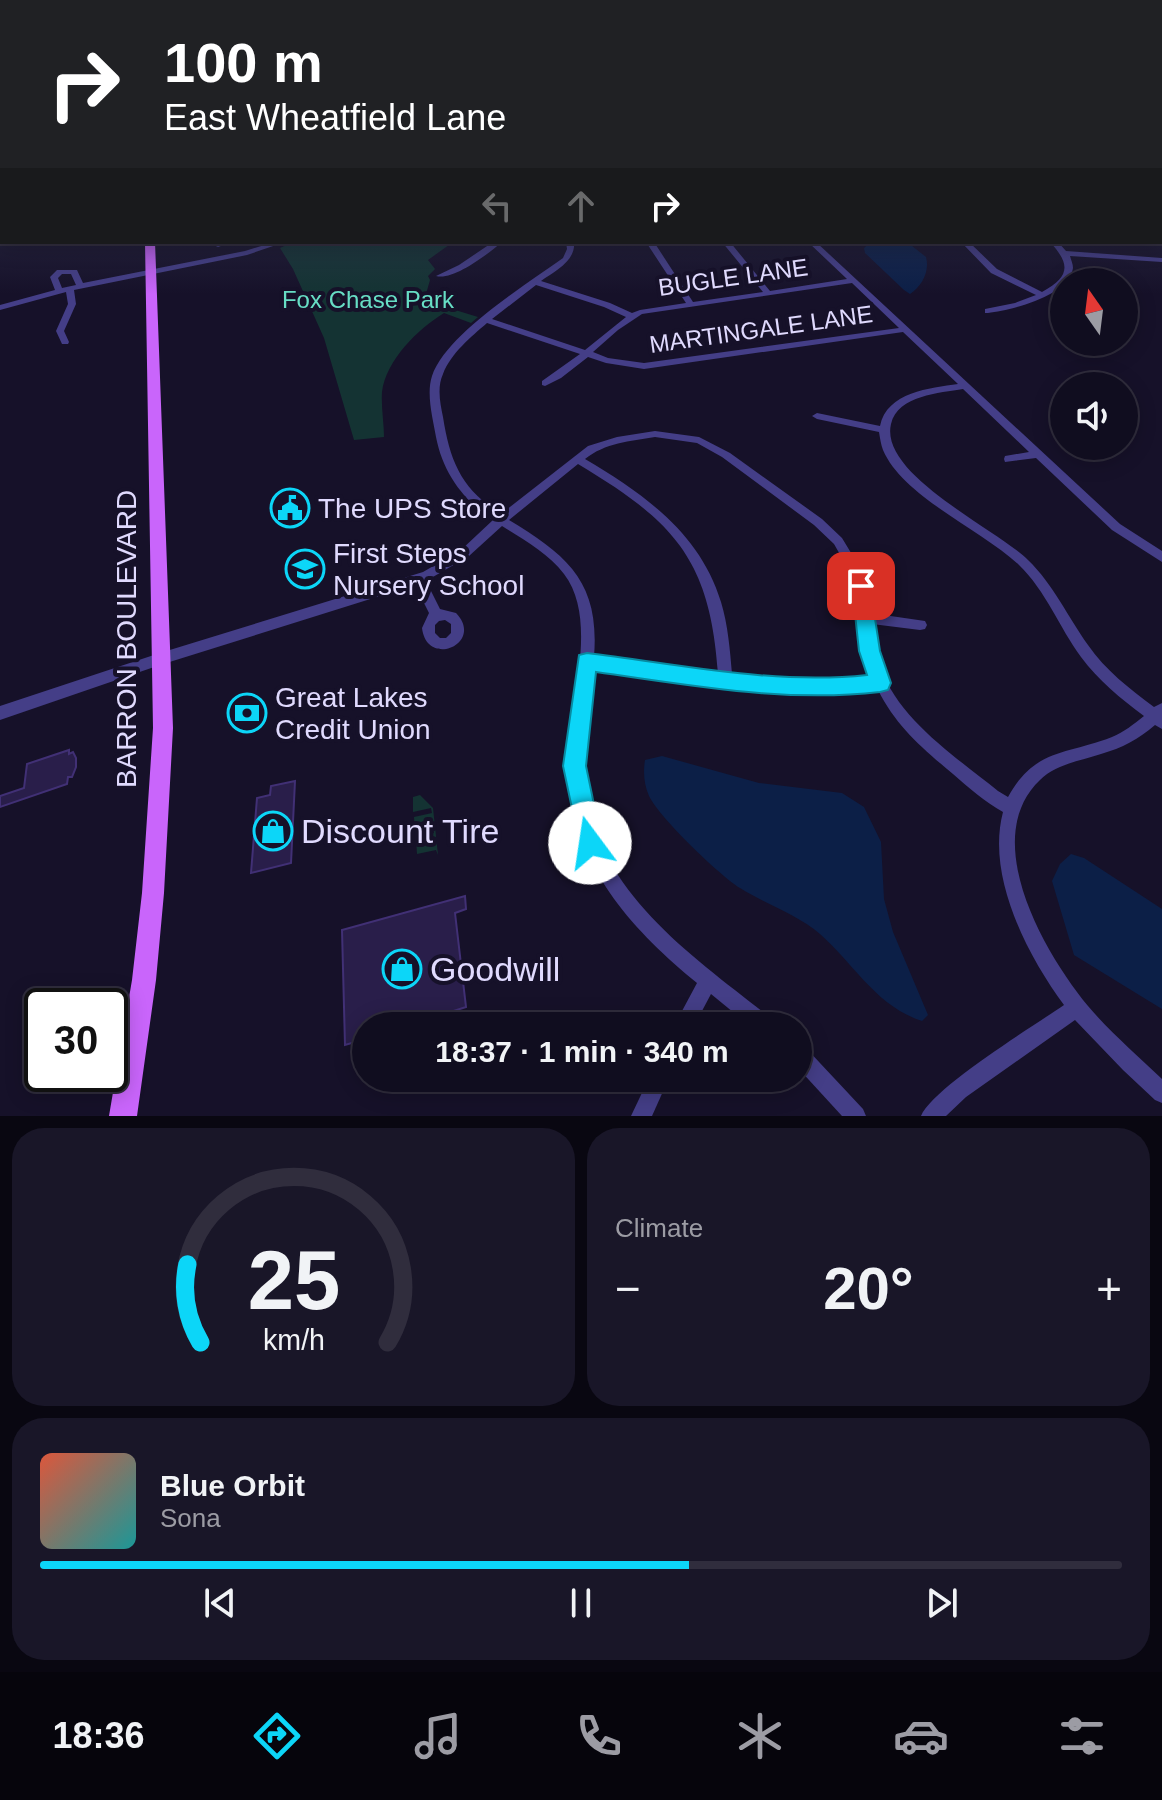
<!DOCTYPE html>
<meta charset="utf-8">
<style>
:root{--surface:#100d1f;--page:#191628;--text:#f1f3f6;--muted:#9c9ca4;--line:#302d3d;--accent:#0cd6f8}
body{margin:0;font-family:Arial,sans-serif;background:var(--page);color:var(--text);height:100vh;display:flex;flex-direction:column;font-size:30px;white-space:nowrap}
*{box-sizing:border-box;margin:0}
p{font-size:26px;color:var(--muted)}
.icon{flex:none;width:44px;height:44px;fill:none;stroke:currentColor;stroke-width:2;stroke-linecap:round;stroke-linejoin:round}
.map{position:relative;height:1116px;overflow:hidden}
.panel{display:flex;flex-direction:column;gap:12px;padding:12px;background:#090711;flex:1}
.panel>*{flex:none}
.banner{position:absolute;left:0px;top:0px;width:1162px;height:244px;box-shadow:0 4px 20px #0003,0 0 0 2px var(--line);background:#202124;color:#fff;overflow:hidden}
.needle{width:52px;rotate:346deg}
.tools{position:absolute;left:1050px;top:268px;display:grid;gap:16px}
.tools a{display:grid;place-items:center;width:88px;height:88px;border-radius:50%;background:var(--surface);box-shadow:0 4px 20px #0003,0 0 0 2px var(--line);font-size:40px}
.speed{position:absolute;left:24px;top:988px;display:flex;gap:16px;font-size:40px;font-weight:700;text-align:center}
.speed>*{display:grid;place-content:center;width:104px;height:104px;border-radius:50%;background:var(--surface);box-shadow:0 4px 20px #0003,0 0 0 2px var(--line);line-height:1}
.speed .limit{border:4px solid #111;border-radius:12px;background:#fff;color:#111}
.pin{position:absolute;display:grid;place-items:center;width:68px;height:68px;color:#fff;margin:-34px;border-radius:16px;box-shadow:0 4px 12px #0006}
.me{position:absolute;width:88px;margin:-44px;rotate:346deg;stroke-linejoin:round;filter:drop-shadow(0 0 6px #0008)}
.turn{display:flex;align-items:center;gap:28px;height:168px;padding:0 32px;font-size:36px}
.turn .icon{width:104px;height:104px;stroke-width:2.5}
.turn b{display:block;font-size:56px;line-height:68px}
.lanes{display:flex;align-items:center;height:76px;padding:0 32px;background:#0003;justify-content:center;gap:40px;direction:ltr}
.lanes .off{opacity:.35}
.big{font-size:60px;font-weight:700;line-height:1.1}
.panel .widget{flex:1;display:flex;flex-direction:column;justify-content:center;gap:12px;min-width:0;padding:0 28px;border-radius:32px;background:var(--page)}
.panel .dial{align-items:center;gap:0}
.dial svg{height:208px;overflow:visible;fill:none;stroke:var(--line);stroke-width:7;stroke-linecap:round;text-anchor:middle}
.dial text{fill:var(--text);stroke:none}
.song{display:flex;align-items:center;gap:24px}
.cover{width:96px;height:96px;border-radius:12px;background:linear-gradient(135deg,hsl(10 70% 55%),hsl(180 70% 35%))}
.played{height:8px;border-radius:4px;background:linear-gradient(90deg,var(--accent) 60%,var(--line) 60%)}
.keys{display:flex;justify-content:space-around;direction:ltr}
.heat{display:flex;justify-content:space-between;align-items:center;font-size:44px;direction:ltr}
.panel .tiles{flex:1;display:grid;gap:12px;grid-template-columns:1fr 1fr}
.widget:last-child{grid-column:span 2}
.trip{position:absolute;left:352px;top:1012px;width:460px;height:80px;border-radius:40px;background:var(--surface);box-shadow:0 4px 20px #0003,0 0 0 2px var(--line);font-weight:700;line-height:80px;text-align:center}
.menu{display:flex;height:128px;justify-content:space-around;align-items:center;background:#06050c;color:var(--muted)}
.menu .icon{width:56px;height:56px}
.menu .current{color:var(--accent)}
.menu b{font-size:36px;color:var(--text)}
.map>svg:first-child{display:block}
</style>
<div class="map">
<svg width="1162" height="1116" viewBox="0 0 1162 1116">
<rect width="100%" height="100%" fill="#161129"/>
<g fill="#143333">
<path d="M293,242H453L428,260L435,269L428,276L430,280L426,294L456,305L452,309L478,317L471,323L444,313C418,329 386,360 382,392C381,407 384,423 384,437L354,440L324,338L293,269L280,248Z"/>
<polygon points="420,795 433,808 438,855 436,850 417,854 416,838 434,833 433,828 415,832 414,817 432,813 431,808 413,812 413,797"/>
</g>
<g fill="#0c1f47">
<path d="M871,242H907L926,257C930,271 922,286 910,294L904,290L865,253L864,248Z"/>
<path d="M662,756L759,783L842,793L864,807L881,842L884,899L893,932L928,1015L922,1021C876,1006 854,964 820,934C797,914 765,904 740,888C719,875 659,817 649,796C644,785 643,772 645,760Z"/>
<polygon points="1071,854 1084,858 1162,909 1162,1009 1074,955 1052,881 1060,864"/>
</g>
<g fill="#291e4a" stroke="#413075" stroke-width="2">
<polygon points="69,750 69,754 73,752 76,758 76,767 72,777 68,777 67,784 0,807 0,796 24,788 27,764"/>
<polygon points="295,781 291,863 251,873 257,798 270,795 271,786"/>
<polygon points="465,896 466,909 455,913 466,1007 407,1026 366,1026 366,1039 345,1045 342,930"/>
</g>
<g fill="none" stroke-linecap="round" stroke-linejoin="round">
<g fill="#443e87" fill-rule="evenodd">
<rect x="0" y="139" width="2" height="4"/>
<polygon points="2,151 2,155 0,156 0,152"/>
<polygon points="1160,184 1162,185 1162,189 1160,188"/>
<polygon points="2,185 2,189 0,190 0,186"/>
<polygon points="2,195 2,199 0,200 0,196"/>
<polygon points="1160,199 1162,200 1162,204 1160,203"/>
<rect x="0" y="210" width="2" height="4"/>
<polygon points="207,242 232,242 218,247"/>
<path d="M274,242H285L247,255L74,290L76,304L64,331L69,342L68,344H62L56,331L68,304L66,292L0,310V305L55,290L50,277L57,270H77L83,283L245,251ZM62,274H71L76,285L62,288L58,278Z"/>
<path d="M493,242H502C488,254 453,281 436,276L459,265Z"/>
<path d="M566,242H574C576,261 555,271 541,281L610,303L632,313L640,310L686,303L646,242H654L693,302L763,292L722,242H730L770,291L847,279L808,242H816L1120,524L1162,551V562L1112,530L1036,458L1005,462L1004,459L1005,456L1029,452L963,389C940,393 898,395 891,424C879,475 997,529 1028,560C1053,584 1068,617 1088,645C1105,670 1130,689 1154,707L1162,703V729L1155,725C1139,739 1122,748 1101,754C1080,761 1056,764 1040,780C978,839 1045,954 1088,1006C1110,1032 1137,1055 1162,1079V1103L1155,1100L1123,1070L1075,1020L966,1097L946,1116H921C932,1088 1035,1025 1064,1005C1027,955 986,876 1003,812C985,802 969,788 953,774C922,748 896,726 878,690L830,694L781,693L593,669C587,708 578,750 585,790C601,896 694,957 772,1019L775,1026H750L711,994L694,1026H674L697,983C634,931 581,874 569,790C560,726 604,626 564,574C548,553 524,540 502,526L469,556L426,581L440,609L456,613C485,643 427,669 422,628L429,613L415,585L160,665L0,720V706L160,653L423,572L461,550L493,520C463,500 443,473 436,437C433,419 426,394 432,376C447,333 526,285 563,258L567,249ZM852,283L899,328L644,363L608,358L593,352L618,330L642,314ZM536,285L604,307L626,317L585,350L492,319ZM487,323L580,354L542,381V385L545,386L561,378L588,357L606,363L644,369L903,332L958,384C930,388 887,392 880,426L817,413L812,416L817,419L879,432C880,438 881,445 883,450C903,497 982,530 1019,565C1046,591 1059,627 1081,657C1098,680 1121,699 1144,716C1134,724 1124,732 1112,737C1066,755 1035,748 1008,797L998,791C955,756 900,721 880,667C875,654 874,638 872,624L920,630L925,629L927,625L925,621L870,613L862,571L842,538L822,519L730,453L699,437L655,431L617,437L588,446L501,514C461,489 450,461 443,417C440,403 437,387 443,374C451,353 471,337 487,323ZM655,437L697,443L722,457L814,525L834,544L850,572L866,667L871,678C823,682 780,681 732,674C730,650 728,625 721,602C700,533 644,494 585,459C605,443 630,441 655,437ZM578,464C673,521 710,558 718,673L594,657C600,582 568,556 509,520ZM445,620L451,624V633L446,638H440L435,633V625L439,621Z"/>
<path d="M961,242H969L997,269L1042,292C1071,276 1070,264 1050,242H1058L1066,251L1162,258V262L1070,256C1071,260 1073,264 1073,268C1069,296 1012,310 988,313H985V309L1015,303L1036,295L991,273Z"/>
<polygon points="798,1044 805,1047 863,1109 866,1116 842,1116 798,1068"/>
<polygon points="649,1078 669,1078 652,1116 631,1116"/>
</g>
<polygon fill="#c965fb" fill-rule="evenodd" points="145,242 155,242 173,728 164,893 156,980 137,1116 109,1116 132,980 142,893 153,728"/>
</g>
<linearGradient id="sky" x2="0" y2="1"><stop stop-color="#0c0917"/><stop offset="0.47" stop-color="#363854"/><stop offset="1" stop-color="#363854" stop-opacity="0"/></linearGradient>
<rect width="1162" height="294" fill="url(#sky)"/>
<path fill="#0cd6f8" stroke="#088ba1" stroke-width="2" d="M861,578L868,581L870,586L880,651L891,683L888,690L880,692C784,703 691,685 596,672L586,766L602,843L599,851L590,855L581,851L563,766L579,655L587,653C679,664 774,685 867,675L859,651L852,586L854,581Z"/>
<defs>
<symbol id="civic-ring" viewBox="-11 -11 22 22"><circle r="9.5" fill="#161129" stroke="#0cd6f8" stroke-width="1.5"/><path d="M-.6-6.5H3V-4.5H.6V-3L4-1V1h2V6H-6V1h2V-1L-.6-3ZM-1.2 2.5V6h2.4V2.5Z" fill="#0cd6f8"/></symbol>
<symbol id="school-ring" viewBox="-11 -11 22 22"><circle r="9.5" fill="#161129" stroke="#0cd6f8" stroke-width="1.5"/><path d="M0-5L7-2L0 1L-7-2ZM-4 1L0 2.5L4 1V4Q0 6-4 4Z" fill="#0cd6f8"/></symbol>
<symbol id="bank-ring" viewBox="-11 -11 22 22"><circle r="9.5" fill="#161129" stroke="#0cd6f8" stroke-width="1.5"/><path d="M-6-4H6V4H-6ZM0-2.3a2.3 2.3 0 1 0 0 4.6a2.3 2.3 0 1 0 0-4.6Z" fill="#0cd6f8"/></symbol>
<symbol id="shop-ring" viewBox="-11 -11 22 22"><circle r="9.5" fill="#161129" stroke="#0cd6f8" stroke-width="1.5"/><path d="M-5-2.5h2.3a2.7 3.5 0 0 1 5.4 0H5L5.5 6h-11ZM-1.5-2.5h3a1.5 2.3 0 0 0-3 0Z" fill="#0cd6f8"/></symbol>
</defs>
<g fill-rule="evenodd">
<use href="#civic-ring" x="268" y="486" width="44" height="44"/>
<use href="#school-ring" x="283" y="547" width="44" height="44"/>
<use href="#bank-ring" x="225" y="691" width="44" height="44"/>
<use href="#shop-ring" x="251" y="809" width="44" height="44"/>
<use href="#shop-ring" x="380" y="947" width="44" height="44"/>
</g>
<g text-anchor="middle" dominant-baseline="central" stroke-width="8" stroke-linejoin="round" paint-order="stroke">
<g font-size="24" fill="#e0dafe" stroke="#161129">
<text transform="translate(733 277) rotate(-8)">BUGLE LANE</text>
<text transform="translate(761 329) rotate(-8)">MARTINGALE LANE</text>
</g>
<g font-size="24" fill="#67dec5" stroke="#161129">
<text x="368" y="299">Fox Chase Park</text>
</g>
<g font-size="28" fill="#e0dafe" stroke="#161129" text-anchor="start">
<text x="318" y="508">The UPS Store</text>
<text x="333" y="553">First Steps<tspan x="333" dy="32">Nursery School</tspan></text>
<text x="275" y="697">Great Lakes<tspan x="275" dy="32">Credit Union</tspan></text>
</g>
<g font-size="28" fill="#e0dafe" stroke="#161129">
<text transform="translate(126 639) rotate(-90)">BARRON BOULEVARD</text>
</g>
<g font-size="34" fill="#e0dafe" stroke="#161129" text-anchor="start">
<text x="301" y="831">Discount Tire</text>
<text x="430" y="969">Goodwill</text>
</g>
</g>
</svg>
<div class="tools">
<a><svg class="needle" viewBox="-14 -14 28 28"><path d="M0-13l5 13h-10z" fill="#e53935"/><path d="M0 13l5-13h-10z" fill="#9c9ca4"/></svg></a>
<a><svg class="icon" aria-label="sound" viewBox="0 0 24 24"><path d="M4 9h4l5-4v14l-5-4H4zM17 9q2 3 0 6"/></svg></a>
</div>
<div class="speed"><div class="limit">30</div></div>
<div class="pin" style="left:861px;top:586px;background:#d93025"><svg class="icon" aria-label="arrive" viewBox="0 0 24 24"><path d="M6 21V4h12l-3 4 3 4H6"/></svg></div>
<svg class="me" style="left:590px;top:843px" viewBox="-20 -20 40 40"><circle r="19" fill="#fff"/><path d="M0-13L10 11 0 6-10 11z" fill="#0cd6f8"/></svg>
<div class="trip">18:37 · 1 min · 340 m</div>
<div class="banner">
<div class="turn"><svg class="icon" aria-label="right" viewBox="0 0 24 24"><path d="M7 20v-9h11M14 6l5 5-5 5"/></svg><div><b>100 m</b>East Wheatfield Lane</div></div>
<div class="lanes"><svg class="icon off" aria-label="left" viewBox="0 0 24 24"><path d="M17 20v-9H6M10 6l-5 5 5 5"/></svg><svg class="icon off" aria-label="ahead" viewBox="0 0 24 24"><path d="M12 20V5M6 11l6-6 6 6"/></svg><svg class="icon" aria-label="right" viewBox="0 0 24 24"><path d="M7 20v-9h11M14 6l5 5-5 5"/></svg></div>
</div>
</div>
<section class="panel">
<div class="tiles">
<div class="widget dial"><svg viewBox="0 0 100 80">
<path d="M14 69A42 42 0 1 1 86 69"/>
<path d="M14 69A42 42 0 0 1 9 39" stroke="#0cd6f8"/>
<text x="50" y="56" font-size="32" font-weight="700">25</text>
<text x="50" y="72" font-size="11">km/h</text>
</svg></div>
<div class="widget"><p>Climate</p>
<div class="heat"><a>−</a><b class="big">20°</b><a>+</a></div>
</div>
<div class="widget">
<div class="song"><i class="cover"></i><div><b>Blue Orbit</b><p>Sona</p></div></div>
<div class="played"></div>
<div class="keys"><svg class="icon" aria-label="previous" viewBox="0 0 24 24"><path d="M18 5L8 12l10 7zM5 5v14"/></svg><svg class="icon" aria-label="pause" viewBox="0 0 24 24"><path d="M8 5v14M16 5v14"/></svg><svg class="icon" aria-label="next" viewBox="0 0 24 24"><path d="M6 5l10 7-10 7zM19 5v14"/></svg></div>
</div>
</div>
</section>
<nav class="menu">
<b>18:36</b>
<svg class="icon current" aria-label="directions" viewBox="0 0 24 24"><path d="M12 3l9 9-9 9-9-9zM9 14v-3h6M13 9l2 2-2 2"/></svg>
<svg class="icon" aria-label="music" viewBox="0 0 24 24"><path d="M9 18V5l10-2v13"/><circle cx="6" cy="18" r="3"/><circle cx="16" cy="16" r="3"/></svg>
<svg class="icon" aria-label="phone" viewBox="0 0 24 24"><path d="M5 4h4l2 5-3 2q2 4 5 5l2-3 5 2v4C11 20 4 13 5 4z"/></svg>
<svg class="icon" aria-label="climate" viewBox="0 0 24 24"><path d="M12 3v18M4 7l16 10M4 17L20 7"/></svg>
<svg class="icon" aria-label="car" viewBox="0 0 24 24"><path d="M5 17H2v-5l4-1 3-4h7l3 4 3 1v5h-3M9 17h6M6 11h13"/><circle cx="7" cy="17" r="2"/><circle cx="17" cy="17" r="2"/></svg>
<svg class="icon" aria-label="filters" viewBox="0 0 24 24"><path d="M4 7h16M4 17h16"/><circle cx="9" cy="7" r="2"/><circle cx="15" cy="17" r="2"/></svg>
</nav>
